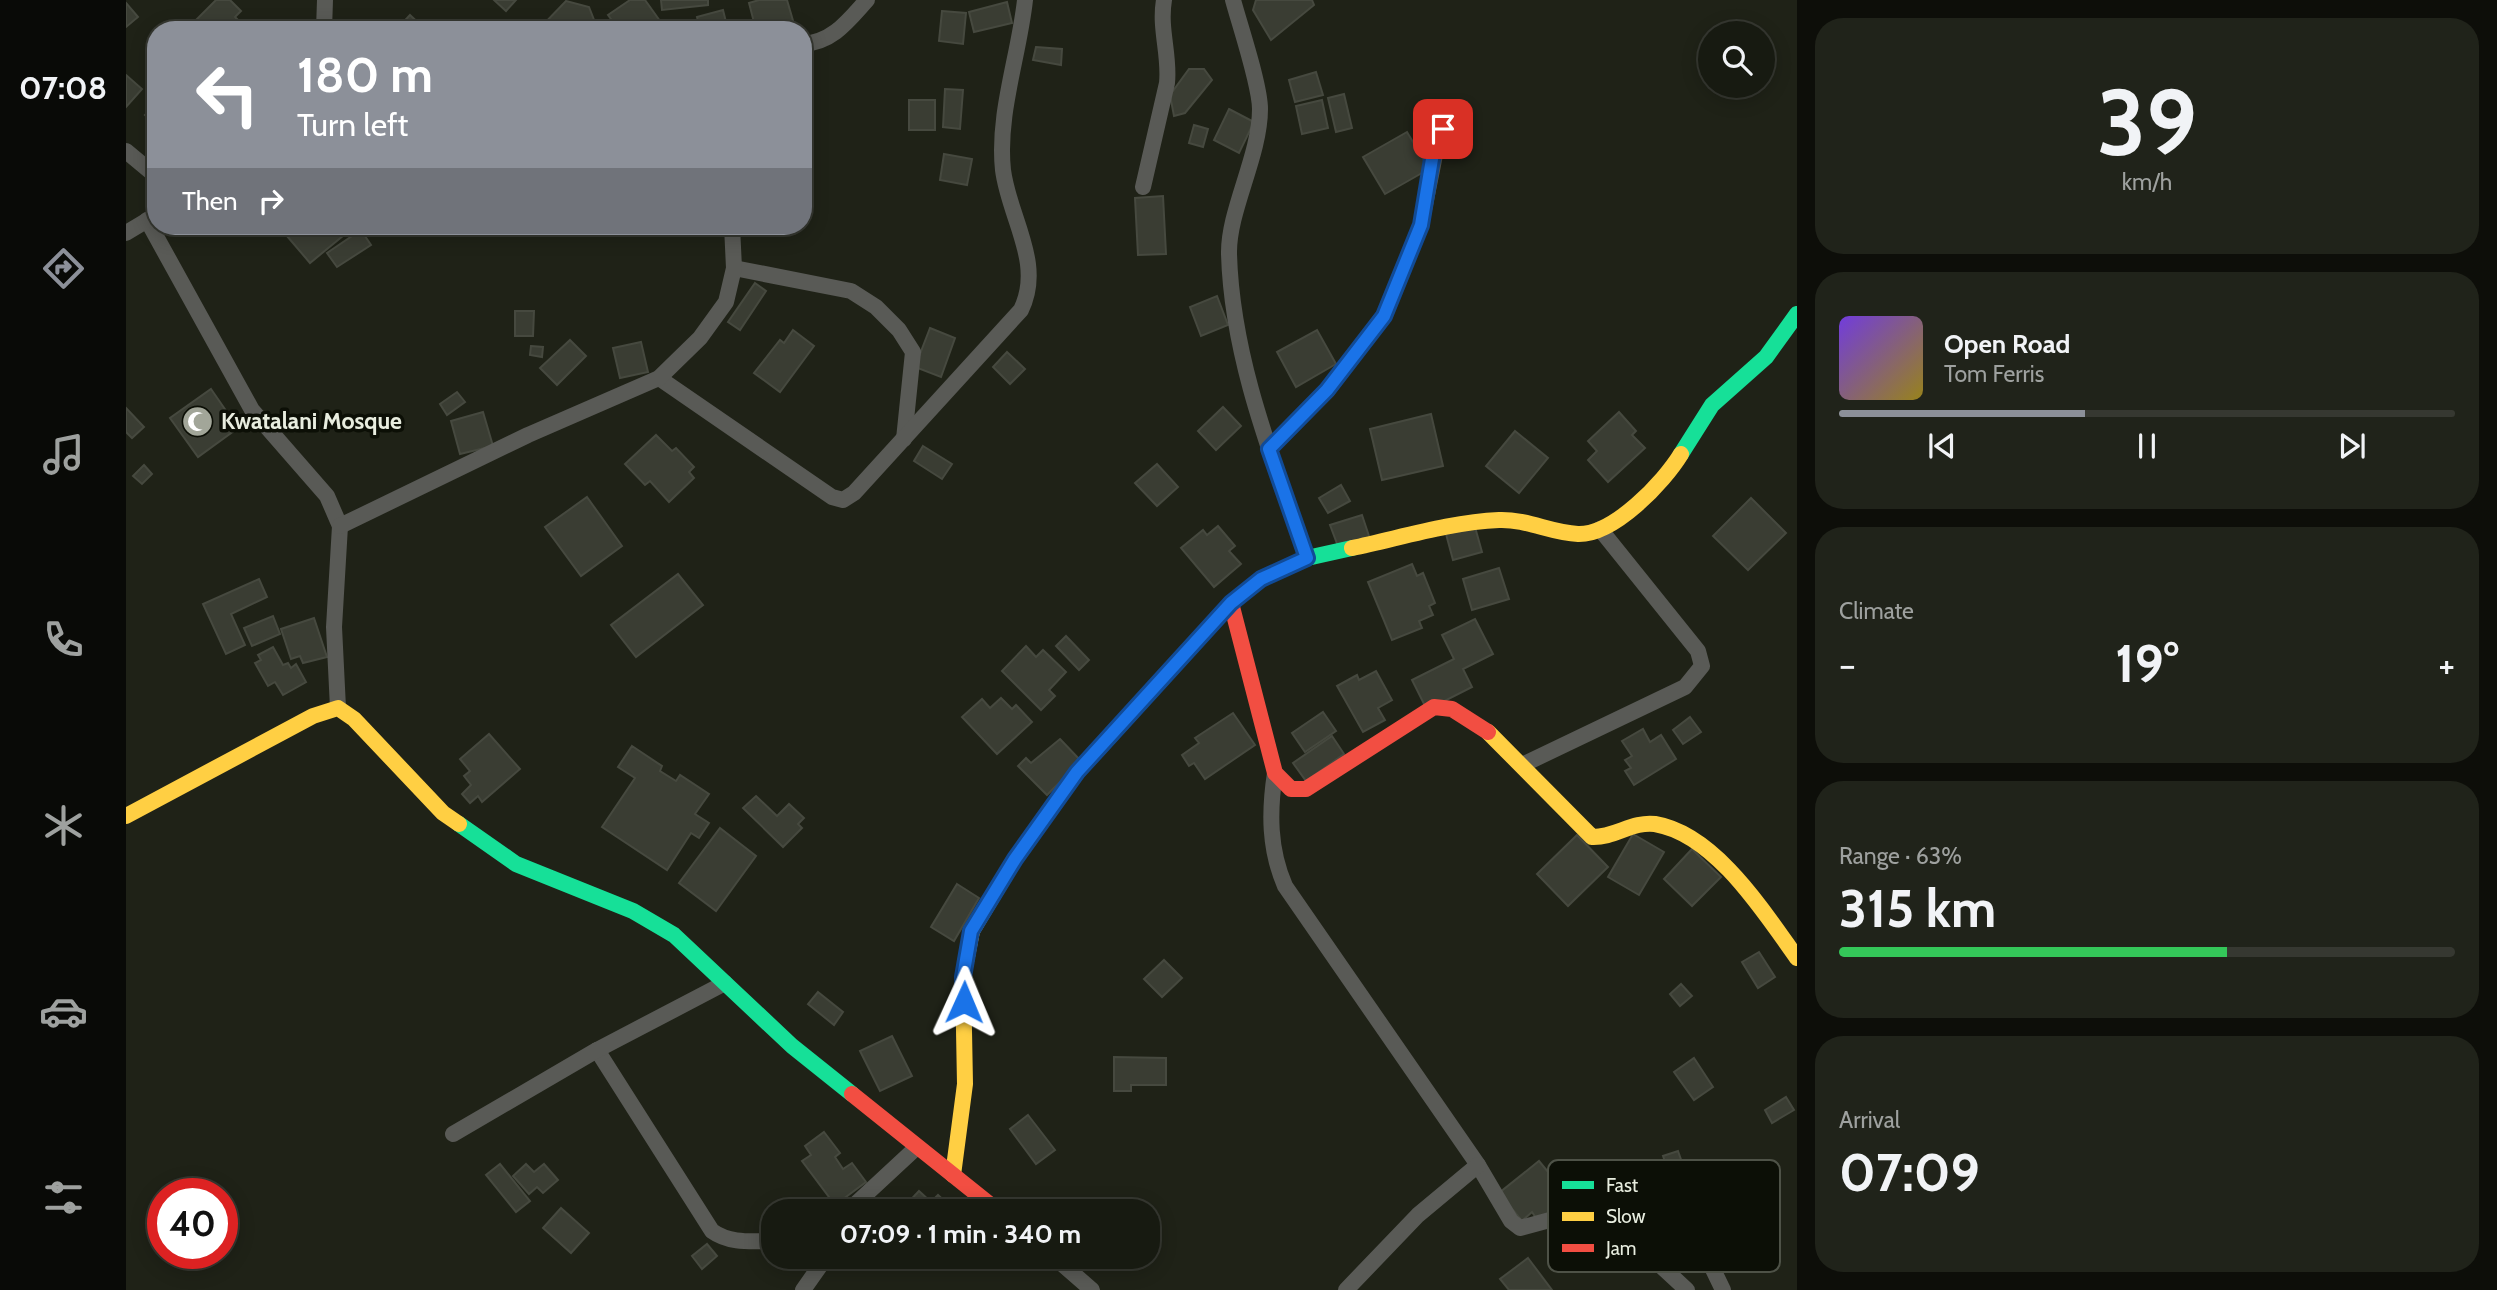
<!DOCTYPE html>
<meta charset="utf-8">
<style>
:root{--surface:#171a11;--page:#20231a;--text:#f1f3f6;--muted:#9ea19f;--line:#363831;--accent:#8c9099}
body{margin:0;font-family:Cabin,sans-serif;background:var(--page);color:var(--text);height:100vh;display:flex;flex-direction:column;font-size:26px;white-space:nowrap}
*{box-sizing:border-box;margin:0}
p{font-size:23px;color:var(--muted)}
.icon{flex:none;width:38px;height:38px;fill:none;stroke:currentColor;stroke-width:2;stroke-linecap:round;stroke-linejoin:round}
.map{position:relative;flex:1;overflow:hidden}
.side{display:flex;flex-direction:column;gap:18px;padding:18px;background:#0d0e09;width:700px}
.side>*{flex:none}
.guide{position:absolute;left:21px;top:21px;width:665px;height:214px;border-radius:28px;box-shadow:0 4px 18px #0003,0 0 0 2px var(--line);background:#8c9099;color:#fff;overflow:hidden}
.controls{position:absolute;left:1572px;top:21px;display:grid;gap:14px}
.controls a{display:grid;place-items:center;width:77px;height:77px;border-radius:50%;background:var(--surface);box-shadow:0 4px 18px #0003,0 0 0 2px var(--line);font-size:35px}
.speed{position:absolute;left:21px;top:1178px;display:flex;gap:14px;font-size:35px;font-weight:700;text-align:center}
.speed>*{display:grid;place-content:center;width:91px;height:91px;border-radius:50%;background:var(--surface);box-shadow:0 4px 18px #0003,0 0 0 2px var(--line);line-height:1}
.speed .limit{border:10px solid #d22;background:#fff;color:#111}
.pin{position:absolute;display:grid;place-items:center;width:60px;height:60px;color:#fff;margin:-30px;border-radius:14px;box-shadow:0 4px 10px #0006}
.me{position:absolute;width:77px;margin:-38px;rotate:1deg;stroke-linejoin:round;filter:drop-shadow(0 0 5px #0008)}
.turn{display:flex;align-items:center;gap:24px;height:147px;padding:0 35px;font-size:32px}
.turn .icon{width:91px;height:91px;stroke-width:2.5}
.turn b{display:block;font-size:49px;line-height:60px}
.then{display:flex;align-items:center;height:66px;padding:0 35px;background:#0003;gap:14px;font-size:26px}
.big{font-size:52px;font-weight:700;line-height:1.1}
.side .tile{flex:1;display:flex;flex-direction:column;justify-content:center;gap:10px;min-width:0;padding:0 24px;border-radius:28px;background:var(--page)}
.side .dial{align-items:center;gap:0}
.dial b{font-size:91px;line-height:1}
.song{display:flex;align-items:center;gap:21px}
.cover{width:84px;height:84px;border-radius:10px;background:linear-gradient(135deg,hsl(260 70% 55%),hsl(50 70% 35%))}
.played{height:7px;border-radius:4px;background:linear-gradient(90deg,var(--accent) 40%,var(--line) 40%)}
.keys{display:flex;justify-content:space-around;direction:ltr}
.heat{display:flex;justify-content:space-between;align-items:center;font-size:38px;direction:ltr}
.charge{height:10px;border-radius:5px;background:linear-gradient(90deg,#34c759 63%,var(--line) 0)}
.trip{position:absolute;left:635px;top:1199px;width:399px;height:70px;border-radius:28px;background:var(--surface);box-shadow:0 4px 18px #0003,0 0 0 2px var(--line);font-weight:700;line-height:70px;text-align:center}
main{display:flex;flex:1;min-height:0}
.tabs{display:flex;flex-direction:column;width:126px;justify-content:space-around;align-items:center;background:#090a07;color:var(--muted)}
.tabs .icon{width:49px;height:49px}
.tabs .on{color:var(--accent)}
.tabs b{font-size:32px;color:var(--text)}
.map>svg:first-child{display:block}
</style>
<main>
<nav class="tabs">
<b>07:08</b>
<svg class="icon on" aria-label="directions" viewBox="0 0 24 24"><path d="M12 3l9 9-9 9-9-9zM9 14v-3h6M13 9l2 2-2 2"/></svg>
<svg class="icon" aria-label="music" viewBox="0 0 24 24"><path d="M9 18V5l10-2v13"/><circle cx="6" cy="18" r="3"/><circle cx="16" cy="16" r="3"/></svg>
<svg class="icon" aria-label="phone" viewBox="0 0 24 24"><path d="M5 4h4l2 5-3 2q2 4 5 5l2-3 5 2v4C11 20 4 13 5 4z"/></svg>
<svg class="icon" aria-label="climate" viewBox="0 0 24 24"><path d="M12 3v18M4 7l16 10M4 17L20 7"/></svg>
<svg class="icon" aria-label="car" viewBox="0 0 24 24"><path d="M5 17H2v-5l4-1 3-4h7l3 4 3 1v5h-3M9 17h6M6 11h13"/><circle cx="7" cy="17" r="2"/><circle cx="17" cy="17" r="2"/></svg>
<svg class="icon" aria-label="filters" viewBox="0 0 24 24"><path d="M4 7h16M4 17h16"/><circle cx="9" cy="7" r="2"/><circle cx="15" cy="17" r="2"/></svg>
</nav>
<div class="map">
<svg width="1671" height="1290" viewBox="0 0 1671 1290">
<rect width="100%" height="100%" fill="#1f2217"/>
<g fill="#3a3d33" stroke="#46493f" stroke-width="2">
<polygon points="90,0 104,0 115,11 109,17 121,29 76,30 68,22"/>
<polygon points="368,0 390,0 380,11"/>
<polygon points="504,0 519,0 534,21 521,30 493,30 482,15"/>
<polygon points="535,0 582,0 582,5 536,10"/>
<polygon points="633,0 661,0 668,24 649,30 630,30 623,3"/>
<polygon points="1130,0 1186,0 1188,5 1145,40 1127,10"/>
<polygon points="440,1 463,7 472,30 412,30"/>
<polygon points="881,2 886,23 848,32 843,12"/>
<polygon points="0,3 12,17 0,27"/>
<polygon points="597,10 602,30 574,30 571,17"/>
<polygon points="816,11 840,13 837,44 813,41"/>
<polygon points="284,15 300,30 270,30"/>
<polygon points="339,23 343,30 326,30"/>
<polygon points="910,47 936,49 935,65 907,60"/>
<polygon points="1063,69 1078,69 1086,80 1059,113 1048,116 1044,95"/>
<polygon points="1190,72 1197,95 1169,102 1163,80"/>
<polygon points="0,75 16,89 0,107"/>
<polygon points="677,81 682,81 680,116 684,116 683,142 677,141"/>
<polygon points="819,89 837,90 834,129 817,127"/>
<polygon points="1218,94 1226,128 1210,132 1202,98"/>
<rect x="783" y="100" width="26" height="30"/>
<polygon points="1196,100 1202,128 1176,134 1170,106"/>
<polygon points="30,104 30,126 19,115"/>
<polygon points="1103,109 1128,122 1113,153 1088,140"/>
<polygon points="1068,125 1082,129 1077,147 1063,143"/>
<polygon points="1281,132 1303,169 1259,194 1237,157"/>
<polygon points="818,154 846,159 841,185 814,180"/>
<polygon points="1037,196 1040,254 1012,255 1009,198"/>
<polygon points="173,226 184,227 229,226 184,263 161,236"/>
<polygon points="235,230 245,245 211,267 201,253"/>
<polygon points="629,283 640,291 614,330 602,322"/>
<polygon points="1091,296 1102,325 1075,336 1064,307"/>
<polygon points="389,311 408,311 407,336 389,336"/>
<polygon points="804,328 829,338 815,377 789,367"/>
<polygon points="667,330 688,346 654,392 628,373 654,340 658,343"/>
<polygon points="1191,330 1210,364 1170,387 1151,352"/>
<polygon points="444,340 460,356 431,385 414,368"/>
<polygon points="515,342 522,372 494,378 487,348"/>
<polygon points="405,346 417,347 416,357 404,355"/>
<polygon points="881,352 899,369 884,384 867,367"/>
<polygon points="85,389 112,428 72,457 44,418"/>
<polygon points="331,392 339,402 321,415 314,404"/>
<polygon points="1097,407 1115,426 1090,450 1072,431"/>
<polygon points="0,408 18,427 6,438 0,432"/>
<polygon points="357,412 367,446 334,454 325,421"/>
<polygon points="1493,412 1510,431 1506,435 1519,448 1482,482 1462,460 1471,451 1462,441"/>
<polygon points="1305,414 1317,466 1256,480 1244,429"/>
<polygon points="1389,431 1422,458 1393,493 1360,466"/>
<polygon points="530,435 546,451 550,448 568,467 563,472 568,478 543,502 524,481 519,485 499,464"/>
<polygon points="797,446 826,464 816,479 788,461"/>
<polygon points="1031,464 1052,487 1031,506 1009,483"/>
<polygon points="18,465 26,474 16,484 7,476"/>
<polygon points="1215,485 1224,501 1202,513 1193,498"/>
<polygon points="461,497 496,546 455,576 419,527"/>
<polygon points="1625,498 1660,533 1622,570 1587,536"/>
<polygon points="1236,515 1244,539 1213,549 1204,525"/>
<polygon points="1092,526 1109,546 1103,551 1115,564 1088,587 1055,548 1077,530 1081,535"/>
<polygon points="1349,527 1356,552 1327,560 1320,534"/>
<polygon points="1286,564 1291,576 1297,573 1309,603 1303,606 1307,615 1293,621 1296,628 1266,640 1242,582"/>
<polygon points="1373,568 1383,599 1346,610 1337,579"/>
<polygon points="552,574 577,605 510,657 485,625"/>
<polygon points="133,579 141,597 105,614 119,645 100,654 77,604"/>
<polygon points="147,616 154,634 126,646 118,628"/>
<polygon points="188,618 201,657 177,663 174,656 165,659 155,629"/>
<polygon points="1349,619 1367,654 1337,669 1346,687 1301,710 1286,680 1328,659 1316,635"/>
<polygon points="940,636 963,660 953,670 930,646"/>
<polygon points="900,646 910,657 917,650 940,672 923,690 929,696 915,710 876,671"/>
<polygon points="147,647 157,665 162,663 165,668 170,664 180,682 157,695 149,682 142,686 129,663 135,660 132,655"/>
<polygon points="1250,671 1266,700 1252,708 1259,720 1237,732 1211,686 1231,675 1233,680"/>
<polygon points="875,698 886,709 890,705 906,722 871,754 836,717 856,699 864,708"/>
<polygon points="1197,712 1210,731 1179,752 1166,733"/>
<polygon points="1107,713 1129,745 1079,779 1068,763 1063,766 1056,755 1073,743 1069,738"/>
<polygon points="1564,717 1575,732 1557,744 1547,730"/>
<polygon points="1517,729 1524,742 1535,735 1550,759 1508,785 1499,771 1505,768 1499,760 1506,756 1496,741"/>
<polygon points="363,734 394,769 356,802 352,796 344,803 336,794 345,785 338,776 344,771 334,759"/>
<polygon points="1206,736 1218,754 1180,781 1167,763"/>
<polygon points="934,739 955,761 921,795 892,766 900,758 905,763"/>
<polygon points="506,746 536,766 534,771 550,781 554,775 583,794 569,814 583,823 573,838 565,833 541,870 476,827 509,778 492,767"/>
<polygon points="630,796 651,816 663,804 678,818 672,824 676,828 657,847 617,808"/>
<polygon points="594,828 630,856 590,911 553,883"/>
<polygon points="1507,834 1538,852 1513,895 1482,877"/>
<polygon points="1451,835 1482,867 1442,906 1411,874"/>
<polygon points="1566,849 1595,877 1566,906 1538,879"/>
<polygon points="831,884 853,898 828,941 805,927"/>
<polygon points="1633,952 1649,977 1632,988 1616,962"/>
<polygon points="1038,960 1056,978 1036,997 1018,979"/>
<polygon points="1555,984 1566,996 1554,1006 1544,994"/>
<polygon points="692,992 717,1012 708,1025 682,1004"/>
<polygon points="766,1036 786,1076 754,1091 734,1051"/>
<polygon points="988,1057 1040,1058 1040,1085 1005,1085 1005,1091 988,1091"/>
<polygon points="1568,1058 1587,1087 1568,1100 1548,1072"/>
<polygon points="1660,1097 1668,1110 1646,1123 1639,1110"/>
<polygon points="902,1115 929,1150 910,1164 884,1129"/>
<polygon points="698,1132 714,1153 709,1157 717,1169 726,1163 740,1182 709,1205 676,1161 685,1155 679,1146"/>
<polygon points="1552,1151 1558,1168 1543,1173 1537,1156"/>
<polygon points="1413,1161 1437,1190 1431,1195 1436,1202 1412,1221 1406,1212 1396,1221 1373,1193"/>
<polygon points="374,1164 404,1201 390,1212 360,1175"/>
<polygon points="400,1164 408,1172 418,1164 432,1180 417,1193 411,1187 403,1194 387,1176"/>
<polygon points="793,1191 805,1202 812,1195 828,1210 778,1211 776,1209"/>
<polygon points="435,1208 463,1233 445,1253 417,1228"/>
<polygon points="581,1244 591,1256 576,1269 566,1256"/>
<polygon points="1402,1258 1426,1290 1383,1290 1374,1279"/>
</g>
<g fill="none" stroke-linecap="round" stroke-linejoin="round">
<g stroke="#595a56" stroke-width="16">
<path d="M1107,0C1114,26 1134,85 1134,109C1134,156 1102,211 1103,254C1106,359 1147,460 1181,558"/>
<polyline points="198,30 199,0"/>
<path d="M677,44C707,42 722,21 741,0"/>
<polyline points="0,151 30,176"/>
<path d="M1017,187L1041,83C1044,55 1033,29 1038,0"/>
<polyline points="21,220 126,410 201,496 214,526 208,627 212,708"/>
<polyline points="0,233 30,215"/>
<polyline points="608,268 725,291 750,307 773,330 787,352 778,439"/>
<path d="M533,378L706,497L717,500L728,493L895,310C918,263 883,218 877,170C871,114 893,56 899,0"/>
<polyline points="1143,449 1201,391 1258,315 1295,225 1312,140 1332,107"/>
<polyline points="214,526 402,435 533,378 574,338 600,302 608,268 606,226"/>
<polyline points="1396,765 1559,687 1576,666 1572,651 1474,529"/>
<path d="M1149,773C1143,812 1143,849 1159,886L1352,1165L1385,1221L1394,1228L1468,1208L1481,1216L1561,1290"/>
<path d="M471,1050L586,1231C604,1244 626,1241 648,1241"/>
<polyline points="327,1134 471,1050 599,983"/>
<polyline points="1553,1183 1569,1232 1597,1290"/>
<polyline points="722,1211 791,1147"/>
<polyline points="927,1256 966,1290"/>
<polyline points="677,1290 701,1256"/>
<polyline points="1220,1290 1292,1215 1352,1165"/>
</g>
<g stroke="#16e098" stroke-width="16">
<polyline points="1555,454 1586,405 1640,357 1671,314"/>
<polyline points="977,744 1105,603 1135,579 1181,558 1226,548"/>
<polyline points="333,824 390,864 507,911 548,935 666,1046 726,1094"/>
</g>
<g stroke="#ffcf43" stroke-width="16">
<path d="M1226,548C1274,538 1324,522 1373,520C1401,519 1425,533 1452,534C1488,535 1538,482 1555,454"/>
<path d="M1362,732L1466,837C1488,838 1507,821 1529,824C1589,834 1638,912 1671,958"/>
<polyline points="0,816 187,716 212,708 228,719 317,813 333,824"/>
<polyline points="827,1175 839,1084 837,977 846,931 889,859 951,772 977,744"/>
</g>
<g stroke="#f24e42" stroke-width="16">
<polyline points="1105,603 1149,773 1165,789 1180,789 1308,707 1326,709 1362,732"/>
<polyline points="726,1094 872,1211"/>
</g>
</g>
<g fill="none" stroke-linecap="round" stroke-linejoin="round">
<defs>
<polyline id="route" points="838,1002 837,977 845,931 889,859 951,772 1105,603 1135,579 1181,558 1143,449 1201,390 1258,316 1295,225 1307,153 1317,129"/>
</defs>
<use href="#route" stroke="#114b97" stroke-width="18"/>
<use href="#route" stroke="#1a73e8" stroke-width="12"/>
</g>
<defs>
<symbol id="mosque-disc" viewBox="-11 -11 22 22"><circle r="9.5" fill="#a2a699" stroke="#0c0f06"/><path d="M3.5-4.9A6 6 0 1 0 3.5 4.9A5 5 0 1 1 3.5-4.9Z" fill="#fff"/></symbol>
</defs>
<g fill-rule="evenodd">
<use href="#mosque-disc" x="54" y="404" width="35" height="35"/>
</g>
<g text-anchor="middle" dominant-baseline="central" stroke-width="7" stroke-linejoin="round" paint-order="stroke">
<g font-size="23" font-weight="bold" fill="#e8eddf" stroke="#0c0f06" text-anchor="start">
<text x="95" y="421">Kwatalani Mosque</text>
</g>
</g>
<rect x="1422" y="1160" width="232" height="112" rx="10" fill="#0c0f06" stroke="#4e5247" stroke-width="2"/>
<rect x="1436" y="1181" width="32" height="8" fill="#16e098"/>
<rect x="1436" y="1212" width="32" height="9" fill="#ffcf43"/>
<rect x="1436" y="1244" width="32" height="8" fill="#f24e42"/>
<g font-size="19" fill="#e8eddf">
<text x="1480" y="1192">Fast</text>
<text x="1480" y="1223">Slow</text>
<text x="1480" y="1255">Jam</text>
</g>
</svg>
<div class="controls">
<a><svg class="icon" aria-label="search" viewBox="0 0 24 24"><circle cx="10" cy="10" r="6"/><path d="M15 15l6 6"/></svg></a>
</div>
<div class="speed"><div class="limit">40</div></div>
<div class="pin" style="left:1317px;top:129px;background:#d93025"><svg class="icon" aria-label="arrive" viewBox="0 0 24 24"><path d="M6 21V4h12l-3 4 3 4H6"/></svg></div>
<svg class="me" style="left:838px;top:1002px" viewBox="-20 -20 40 40"><path d="M0-17L14 15 0 8-14 15z" fill="#1a73e8" stroke="#fff" stroke-width="4"/></svg>
<div class="trip">07:09 · 1 min · 340 m</div>
<div class="guide">
<div class="turn"><svg class="icon" aria-label="left" viewBox="0 0 24 24"><path d="M17 20v-9H6M10 6l-5 5 5 5"/></svg><div><b>180 m</b>Turn left</div></div>
<div class="then">Then<svg class="icon" aria-label="right" viewBox="0 0 24 24"><path d="M7 20v-9h11M14 6l5 5-5 5"/></svg></div>
</div>
</div>
<section class="side">
<div class="tile dial"><b>39</b><p>km/h</p></div>
<div class="tile">
<div class="song"><i class="cover"></i><div><b>Open Road</b><p>Tom Ferris</p></div></div>
<div class="played"></div>
<div class="keys"><svg class="icon" aria-label="previous" viewBox="0 0 24 24"><path d="M18 5L8 12l10 7zM5 5v14"/></svg><svg class="icon" aria-label="pause" viewBox="0 0 24 24"><path d="M8 5v14M16 5v14"/></svg><svg class="icon" aria-label="next" viewBox="0 0 24 24"><path d="M6 5l10 7-10 7zM19 5v14"/></svg></div>
</div>
<div class="tile"><p>Climate</p>
<div class="heat"><a>−</a><b class="big">19°</b><a>+</a></div>
</div>
<div class="tile"><p>Range · 63%</p><b class="big">315 km</b><div class="charge"></div></div>
<div class="tile"><p>Arrival</p><b class="big">07:09</b></div>
</section>
</main>
